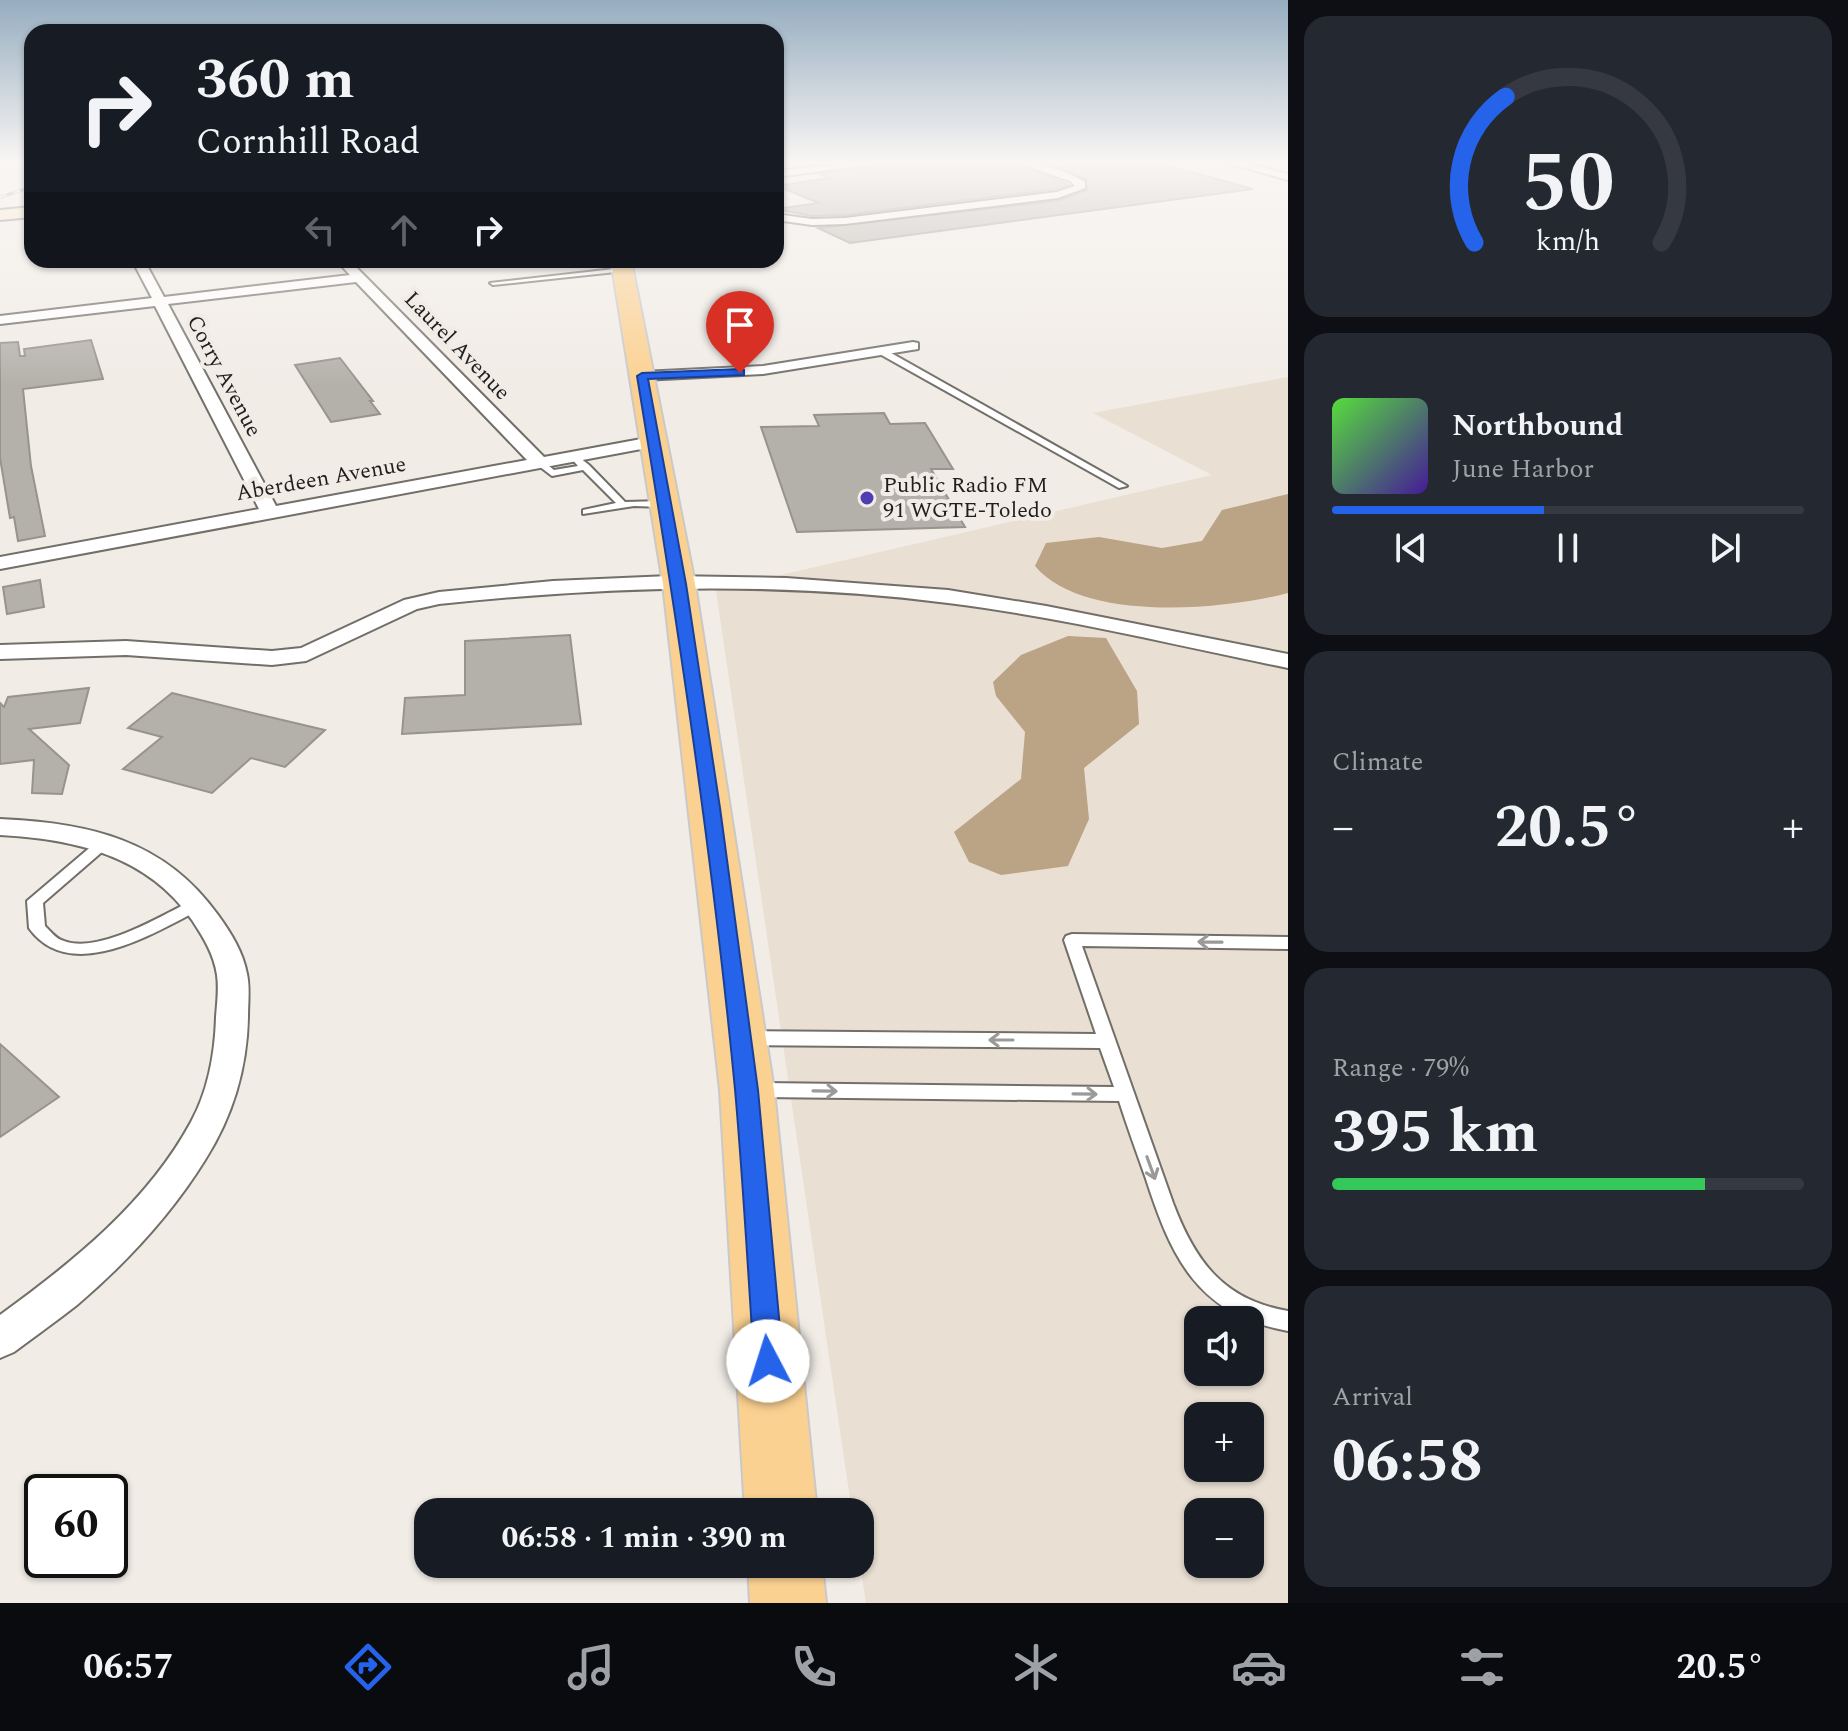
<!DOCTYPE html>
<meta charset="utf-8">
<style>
:root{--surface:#171b24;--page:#242831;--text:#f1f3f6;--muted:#9ea1a6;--line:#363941;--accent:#2563eb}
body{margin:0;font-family:Spectral,serif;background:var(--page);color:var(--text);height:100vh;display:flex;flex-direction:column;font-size:30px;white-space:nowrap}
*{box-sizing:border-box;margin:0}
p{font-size:26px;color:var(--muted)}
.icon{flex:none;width:44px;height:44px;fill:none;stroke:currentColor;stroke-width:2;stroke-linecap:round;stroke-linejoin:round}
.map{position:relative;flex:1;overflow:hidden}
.sheet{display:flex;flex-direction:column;gap:16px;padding:16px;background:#0d0f14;width:560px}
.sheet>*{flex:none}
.hud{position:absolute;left:24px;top:24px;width:760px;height:244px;border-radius:24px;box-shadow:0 2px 6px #0004;background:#171b24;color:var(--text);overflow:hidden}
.controls{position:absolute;left:1184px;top:1306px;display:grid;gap:16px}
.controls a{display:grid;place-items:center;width:80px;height:80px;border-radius:16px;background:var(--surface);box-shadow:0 2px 6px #0004;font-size:40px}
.speed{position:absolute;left:24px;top:1474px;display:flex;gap:16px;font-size:40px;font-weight:700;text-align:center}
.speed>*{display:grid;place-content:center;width:104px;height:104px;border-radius:50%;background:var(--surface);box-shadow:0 2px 6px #0004;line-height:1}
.speed .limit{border:4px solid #111;border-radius:12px;background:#fff;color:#111}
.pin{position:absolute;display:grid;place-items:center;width:68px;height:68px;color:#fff;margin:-82px -34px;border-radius:50% 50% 50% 0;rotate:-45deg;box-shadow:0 0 8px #0007}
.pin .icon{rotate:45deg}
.me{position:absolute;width:88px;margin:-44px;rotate:355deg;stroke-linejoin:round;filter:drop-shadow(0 0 6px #0008)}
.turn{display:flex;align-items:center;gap:28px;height:168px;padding:0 40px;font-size:36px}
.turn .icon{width:104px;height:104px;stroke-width:2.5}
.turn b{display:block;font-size:56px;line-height:68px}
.lanes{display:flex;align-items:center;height:76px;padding:0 40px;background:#0003;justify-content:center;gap:40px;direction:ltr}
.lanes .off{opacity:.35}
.big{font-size:60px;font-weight:700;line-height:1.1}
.sheet .widget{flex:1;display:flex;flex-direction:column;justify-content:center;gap:12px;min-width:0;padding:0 28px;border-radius:24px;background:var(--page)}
.sheet .dial{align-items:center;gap:0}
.dial svg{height:208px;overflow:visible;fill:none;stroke:var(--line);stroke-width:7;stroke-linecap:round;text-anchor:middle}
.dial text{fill:var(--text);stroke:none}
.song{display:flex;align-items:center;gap:24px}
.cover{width:96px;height:96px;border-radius:12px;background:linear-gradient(135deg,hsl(110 70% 55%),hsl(260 70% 35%))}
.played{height:8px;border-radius:4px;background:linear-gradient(90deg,var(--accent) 45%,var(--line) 45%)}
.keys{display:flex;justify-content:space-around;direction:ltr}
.heat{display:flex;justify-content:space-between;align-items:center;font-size:44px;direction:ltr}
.charge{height:12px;border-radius:6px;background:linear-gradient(90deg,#34c759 79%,var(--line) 0)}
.trip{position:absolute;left:414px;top:1498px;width:460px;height:80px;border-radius:24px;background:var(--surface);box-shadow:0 2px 6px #0004;font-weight:700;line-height:80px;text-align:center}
.dock{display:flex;height:128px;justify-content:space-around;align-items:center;background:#090b0e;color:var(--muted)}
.dock .icon{width:56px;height:56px}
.dock .current{color:var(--accent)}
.dock b{font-size:36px;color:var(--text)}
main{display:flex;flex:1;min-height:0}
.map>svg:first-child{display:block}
</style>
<main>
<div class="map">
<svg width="1288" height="1603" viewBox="0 0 1288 1603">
<rect width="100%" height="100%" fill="#f1ece6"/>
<path fill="#e9dfd3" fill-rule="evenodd" d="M1288,377V1603H866L860,1564V1512H852L714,577L768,578L1212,475L1093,413ZM1198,1320H1250V1372H1198ZM1198,1416H1250V1468H1198ZM1198,1512H1250V1564H1198Z"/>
<g fill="#bba385">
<path d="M1288,494V593C1223,610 1083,623 1035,566L1046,543L1099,537L1162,548L1202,541L1222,510Z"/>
<polygon points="1068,636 1106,638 1137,691 1139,724 1084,768 1089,819 1068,866 1001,875 969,862 954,832 1021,779 1025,732 996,696 993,682 1021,655"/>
</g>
<g fill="#b4b0aa" stroke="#97938d" stroke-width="2">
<polygon points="894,162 1012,162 1069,185 1056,189 845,215 812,216 776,209 819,203 777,186 829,178 820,174 891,165"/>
<polygon points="1041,162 1157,162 1253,189 850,243 818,228 1058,201 1087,190 1086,179"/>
<polygon points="91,340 103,379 23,389 31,466 45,536 18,541 14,517 10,518 0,458 0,343 18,342 20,356 25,356 24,349"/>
<polygon points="340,358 373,401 370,401 380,414 331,422 295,365"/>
<polygon points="884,413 890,424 925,423 953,469 931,469 965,527 797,532 761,427 819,426 814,415"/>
<polygon points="40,580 44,607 7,614 3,587"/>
<polygon points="570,635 581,724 402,734 405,698 465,695 465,641"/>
<polygon points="89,688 80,723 29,729 69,765 62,794 32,793 34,760 0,764 0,703 4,707 8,697"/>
<polygon points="172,693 257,714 325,730 285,767 251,758 212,793 123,769 162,737 128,728"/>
<polygon points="0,1044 59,1097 0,1137"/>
</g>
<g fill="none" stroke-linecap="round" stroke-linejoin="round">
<defs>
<g id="service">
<polygon points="623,268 625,271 493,285 490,283"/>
<polygon points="878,349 884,349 1127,486 1119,488 878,353"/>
<polygon points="575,454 589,465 625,502 663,501 668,504 663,507 634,506 583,514 583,510 616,503 583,470 552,476 535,463 543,461 554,470 578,466 570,457"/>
<path d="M105,837L112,842L110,845L43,903L45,926C51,932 56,939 64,941C99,954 161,916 193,900H203L206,904L203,908C155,932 71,986 29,928L27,901L100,839Z"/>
<path d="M1072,934L1288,937V949L1082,946L1173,1203C1195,1261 1223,1300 1288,1311V1331C1197,1315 1171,1257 1145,1176C1136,1151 1127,1126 1119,1101L755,1097L749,1095L746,1090L749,1085L755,1083L1114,1087L1100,1048L747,1045L741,1043L738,1038L741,1033L747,1031L1096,1034L1064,940L1066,936Z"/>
</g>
<g id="minor">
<polygon points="861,162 891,162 776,177 776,171"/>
<path d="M1015,162C1037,162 1066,170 1085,182V188L1058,198L845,224L812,225L776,220V214L812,219L845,218L1057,192L1075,186L1070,181Z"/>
<polygon points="1225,162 1241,162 1288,174 1288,180"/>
<path d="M132,260H144L164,297L350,275L336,260H349L544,457L652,437L660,442L652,447L0,569V557L259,509L155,306L0,324V316L152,298ZM356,282L527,460L276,506L168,304Z"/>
<polygon points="913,342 918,343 918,349 763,374 642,380 635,376 642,372 763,366"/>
<path d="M669,576L786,578L948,590L1046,606L1288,654V668C1175,645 1062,617 948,603C779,581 608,586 439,604L417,609L306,661L272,665L126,655L0,659V645L126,641L272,651L301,648L404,600L439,592L553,581Z"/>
<path d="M0,819C88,823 164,839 218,915C231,933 243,952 247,974C250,988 248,1002 248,1017C247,1068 233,1116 205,1160C171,1215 126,1263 77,1305C57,1321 35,1336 14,1352L0,1358V1315C73,1262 147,1203 191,1122C208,1091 215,1053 216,1017C217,1003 219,989 217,975C214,954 203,937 192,920C147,855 74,839 0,835Z"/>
</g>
<polygon id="secondary" points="32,207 32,217 0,220 0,210"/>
<g id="primary">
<polygon points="611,260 631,260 695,584 774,1090 817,1512 745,1512 720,1090 663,584"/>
<polygon points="748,1564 822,1564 826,1603 750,1603"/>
</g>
</defs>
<use href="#service" stroke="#726e68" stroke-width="4"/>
<use href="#minor" stroke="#726e68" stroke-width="4"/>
<use href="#secondary" stroke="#726e68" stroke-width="4"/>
<use href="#primary" stroke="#cac9c9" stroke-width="4"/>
<use href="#service" fill="#fff" fill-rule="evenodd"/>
<use href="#minor" fill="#fff" fill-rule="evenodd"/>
<use href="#secondary" fill="#fde8c8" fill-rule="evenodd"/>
<use href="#primary" fill="#fbd191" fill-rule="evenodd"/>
<defs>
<polyline id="rail" points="0,197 32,187"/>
</defs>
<use href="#rail" stroke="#85827e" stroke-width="3"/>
<use href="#rail" stroke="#f1ece6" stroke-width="2" stroke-dasharray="7" stroke-linecap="butt"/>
</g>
<defs><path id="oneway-shaft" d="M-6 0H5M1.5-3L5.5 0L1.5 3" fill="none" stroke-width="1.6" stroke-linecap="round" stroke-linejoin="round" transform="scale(2)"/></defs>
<g stroke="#9b9a99">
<use href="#oneway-shaft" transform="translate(1210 942) rotate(-179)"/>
<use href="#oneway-shaft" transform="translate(1001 1040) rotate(-180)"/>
<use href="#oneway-shaft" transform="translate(825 1091) rotate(1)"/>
<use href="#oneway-shaft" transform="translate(1085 1094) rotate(1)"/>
<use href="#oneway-shaft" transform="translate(1151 1168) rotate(70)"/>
</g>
<linearGradient id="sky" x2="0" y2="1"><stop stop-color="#96adc0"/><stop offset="0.42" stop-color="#f9f6f4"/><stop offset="1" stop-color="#f9f6f4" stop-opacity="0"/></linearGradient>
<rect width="1288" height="386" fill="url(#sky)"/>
<path fill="#2563eb" stroke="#184099" stroke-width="2" d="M740,369L744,370V375L648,379L686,584L720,808L758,1090L783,1361L778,1371L768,1375L758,1371L754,1361C748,1271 743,1180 735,1089C712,850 676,612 637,376L642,373Z"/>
<circle fill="#4f3db4" stroke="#f1ece6" stroke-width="3" cx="867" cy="498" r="8"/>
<g text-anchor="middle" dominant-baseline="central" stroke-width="8" stroke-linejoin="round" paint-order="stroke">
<g font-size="22" fill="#211f1d" stroke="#f1ece6">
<text transform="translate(457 346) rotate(46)">Laurel Avenue</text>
<text transform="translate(224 376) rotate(62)">Corry Avenue</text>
<text transform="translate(321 479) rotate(-10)">Aberdeen Avenue</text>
</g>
<g font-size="22" fill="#211f1d" stroke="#f1ece6" text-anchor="start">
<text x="883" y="485">Public Radio FM<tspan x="883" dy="25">91 WGTE-Toledo</tspan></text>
</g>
</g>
</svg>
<div class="controls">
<a><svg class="icon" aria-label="sound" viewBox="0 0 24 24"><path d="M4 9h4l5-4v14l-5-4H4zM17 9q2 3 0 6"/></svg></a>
<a>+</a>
<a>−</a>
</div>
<div class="speed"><div class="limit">60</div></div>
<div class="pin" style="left:740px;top:373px;background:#d93025"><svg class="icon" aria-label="arrive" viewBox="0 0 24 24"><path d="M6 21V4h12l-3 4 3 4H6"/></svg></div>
<svg class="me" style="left:768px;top:1361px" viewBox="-20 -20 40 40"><circle r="19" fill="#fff"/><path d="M0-13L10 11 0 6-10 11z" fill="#2563eb"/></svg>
<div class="trip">06:58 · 1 min · 390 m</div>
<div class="hud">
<div class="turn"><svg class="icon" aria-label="right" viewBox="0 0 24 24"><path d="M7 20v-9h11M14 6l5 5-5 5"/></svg><div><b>360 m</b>Cornhill Road</div></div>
<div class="lanes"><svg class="icon off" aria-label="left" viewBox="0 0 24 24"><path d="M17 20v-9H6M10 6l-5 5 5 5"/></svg><svg class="icon off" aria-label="ahead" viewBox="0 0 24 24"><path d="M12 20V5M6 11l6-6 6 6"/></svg><svg class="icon" aria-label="right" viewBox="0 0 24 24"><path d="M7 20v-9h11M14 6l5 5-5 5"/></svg></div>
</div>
</div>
<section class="sheet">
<div class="widget dial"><svg viewBox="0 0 100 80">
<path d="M14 69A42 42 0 1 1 86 69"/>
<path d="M14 69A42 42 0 0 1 26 13" stroke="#2563eb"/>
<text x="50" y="56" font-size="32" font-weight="700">50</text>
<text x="50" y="72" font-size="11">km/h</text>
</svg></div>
<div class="widget">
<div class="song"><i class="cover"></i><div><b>Northbound</b><p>June Harbor</p></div></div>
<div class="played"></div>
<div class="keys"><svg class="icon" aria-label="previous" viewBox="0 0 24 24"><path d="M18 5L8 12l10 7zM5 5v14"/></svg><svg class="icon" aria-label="pause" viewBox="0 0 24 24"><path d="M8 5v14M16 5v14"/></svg><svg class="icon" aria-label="next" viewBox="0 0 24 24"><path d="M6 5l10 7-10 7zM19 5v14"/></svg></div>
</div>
<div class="widget"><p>Climate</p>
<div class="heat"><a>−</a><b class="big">20.5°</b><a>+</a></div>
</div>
<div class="widget"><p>Range · 79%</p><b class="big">395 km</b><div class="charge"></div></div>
<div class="widget"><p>Arrival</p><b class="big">06:58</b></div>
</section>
</main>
<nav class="dock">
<b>06:57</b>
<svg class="icon current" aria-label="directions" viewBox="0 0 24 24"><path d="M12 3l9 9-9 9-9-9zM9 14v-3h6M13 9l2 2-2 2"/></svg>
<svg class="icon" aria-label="music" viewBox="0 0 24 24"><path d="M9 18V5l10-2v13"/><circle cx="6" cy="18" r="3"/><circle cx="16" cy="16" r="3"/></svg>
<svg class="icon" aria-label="phone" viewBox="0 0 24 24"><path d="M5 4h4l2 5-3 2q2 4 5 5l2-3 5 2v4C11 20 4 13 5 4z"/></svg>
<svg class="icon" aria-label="climate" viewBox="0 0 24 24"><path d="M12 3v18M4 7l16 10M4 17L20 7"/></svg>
<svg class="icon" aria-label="car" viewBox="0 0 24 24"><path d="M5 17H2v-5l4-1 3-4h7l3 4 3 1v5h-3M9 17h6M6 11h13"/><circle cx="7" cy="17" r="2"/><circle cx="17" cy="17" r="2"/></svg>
<svg class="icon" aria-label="filters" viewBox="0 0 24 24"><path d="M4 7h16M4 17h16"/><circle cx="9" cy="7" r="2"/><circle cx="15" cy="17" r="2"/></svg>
<b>20.5°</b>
</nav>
